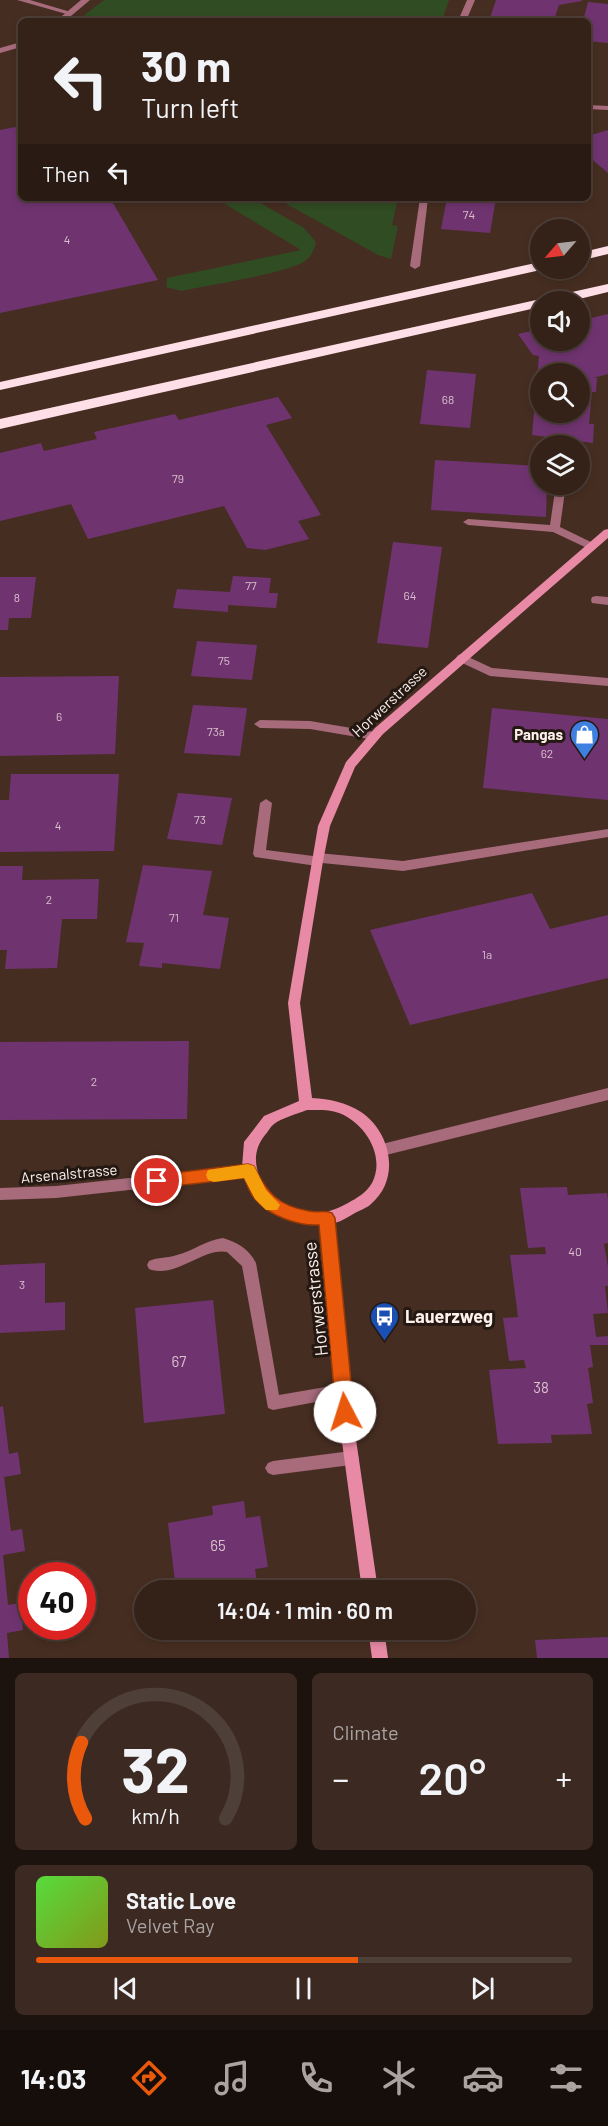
<!DOCTYPE html>
<meta charset="utf-8">
<style>
:root{--surface:#342219;--page:#3c2a22;--text:#f1f3f6;--muted:#a9a4a2;--line:#4e3f38;--accent:#ea580c}
body{margin:0;font-family:Barlow,sans-serif;background:var(--page);color:var(--text);height:100vh;display:flex;flex-direction:column;font-size:22px;white-space:nowrap}
*{box-sizing:border-box;margin:0}
p{font-size:20px;color:var(--muted)}
.icon{flex:none;width:33px;height:33px;fill:none;stroke:currentColor;stroke-width:2;stroke-linecap:round;stroke-linejoin:round}
.map{position:relative;height:1658px;overflow:hidden}
.side{display:flex;flex-direction:column;gap:15px;padding:15px;background:#1d130e;flex:1}
.side>*{flex:none}
.hud{position:absolute;left:18px;top:18px;width:573px;height:183px;border-radius:9px;box-shadow:0 3px 9px #0003,0 0 0 2px var(--line);background:#342219;color:var(--text);overflow:hidden}
.needle{width:39px;rotate:242deg}
.buttons{position:absolute;left:530px;top:219px;display:grid;gap:12px}
.buttons a{display:grid;place-items:center;width:60px;height:60px;border-radius:50%;background:var(--surface);box-shadow:0 3px 9px #0003,0 0 0 2px var(--line);font-size:30px}
.speed{position:absolute;left:18px;top:1562px;display:flex;gap:12px;font-size:30px;font-weight:700;text-align:center}
.speed>*{display:grid;place-content:center;width:78px;height:78px;border-radius:50%;background:var(--surface);box-shadow:0 3px 9px #0003,0 0 0 2px var(--line);line-height:1}
.speed .limit{border:9px solid #d22;background:#fff;color:#111}
.pin{position:absolute;display:grid;place-items:center;width:51px;height:51px;color:#fff;margin:-26px;border:3px solid #fff;border-radius:50%;box-shadow:0 2px 6px #0007}
.me{position:absolute;width:66px;margin:-33px;rotate:355deg;stroke-linejoin:round;filter:drop-shadow(0 0 4px #0008)}
.turn{display:flex;align-items:center;gap:21px;height:126px;padding:0 24px;font-size:27px}
.turn .icon{width:78px;height:78px;stroke-width:2.5}
.turn b{display:block;font-size:42px;line-height:51px}
.then{display:flex;align-items:center;height:57px;padding:0 24px;background:#0003;gap:12px;font-size:22px}
.big{font-size:45px;font-weight:600;line-height:1.1}
.side .card{flex:1;display:flex;flex-direction:column;justify-content:center;gap:9px;min-width:0;padding:0 21px;border-radius:9px;background:var(--page)}
.side .dial{align-items:center;gap:0}
.dial svg{height:156px;overflow:visible;fill:none;stroke:var(--line);stroke-width:7;stroke-linecap:round;text-anchor:middle}
.dial text{fill:var(--text);stroke:none}
.song{display:flex;align-items:center;gap:18px}
.cover{width:72px;height:72px;border-radius:9px;background:linear-gradient(135deg,hsl(110 70% 55%),hsl(70 70% 35%))}
.played{height:6px;border-radius:3px;background:linear-gradient(90deg,var(--accent) 60%,var(--line) 60%)}
.keys{display:flex;justify-content:space-around;direction:ltr}
.heat{display:flex;justify-content:space-between;align-items:center;font-size:33px;direction:ltr}
.side .tiles{flex:1;display:grid;gap:15px;grid-template-columns:1fr 1fr}
.card:last-child{grid-column:span 2}
.trip{position:absolute;left:134px;top:1580px;width:342px;height:60px;border-radius:30px;background:var(--surface);box-shadow:0 3px 9px #0003,0 0 0 2px var(--line);font-weight:600;line-height:60px;text-align:center}
.dock{display:flex;height:96px;justify-content:space-around;align-items:center;background:#150e0a;color:var(--muted)}
.dock .icon{width:42px;height:42px}
.dock .on{color:var(--accent)}
.dock b{font-size:27px;color:var(--text)}
.map>svg:first-child{display:block}
</style>
<div class="map">
<svg width="608" height="1658" viewBox="0 0 608 1658">
<rect width="100%" height="100%" fill="#462d21"/>
<g fill="#304c22">
<polygon points="104,0 449,0 442,21 380,18 366,21 77,21"/>
<path d="M215,198H252L304,228L316,242C314,250 312,256 305,261C286,274 207,285 181,291L166,287L167,278L301,250Z"/>
<polygon points="276,198 398,198 392,225 398,226 391,259 378,255"/>
</g>
<g fill="#6f3470" fill-rule="evenodd">
<polygon points="496,0 582,0 582,1 559,5 555,17 550,16 549,21 489,21"/>
<polygon points="588,2 608,4 608,43 588,41 588,21 583,21"/>
<polygon points="21,126 21,198 110,198 158,280 0,313 0,130"/>
<polygon points="608,130 608,173 588,156 588,136"/>
<polygon points="447,198 496,198 490,233 441,229"/>
<path d="M608,314V374L593,378H597L596,392H592L589,424H594L593,443L532,435L539,356L533,355L518,334L540,329V340H579V321ZM540,374H579V412H540Z"/>
<polygon points="427,370 476,374 470,428 420,424"/>
<polygon points="278,397 292,418 266,425 321,515 298,521 309,539 265,550 247,548 224,506 88,539 71,504 0,521 0,453 41,443 44,451 97,439 94,432 175,414 179,420"/>
<polygon points="435,460 540,466 540,484 547,484 546,517 431,510"/>
<polygon points="393,542 442,547 428,648 377,643"/>
<polygon points="233,576 271,578 269,593 278,593 276,608 228,605 228,612 173,608 177,589 230,592"/>
<polygon points="0,577 36,577 31,618 9,618 8,630 0,630"/>
<polygon points="197,641 257,645 252,680 191,676"/>
<polygon points="119,676 115,754 0,756 0,677"/>
<polygon points="193,705 247,708 240,756 184,753"/>
<polygon points="492,708 608,719 608,800 483,788"/>
<polygon points="11,774 119,774 114,851 0,852 0,800 9,800"/>
<polygon points="178,793 232,798 222,845 167,839"/>
<polygon points="143,865 212,871 203,915 229,918 220,969 162,963 162,968 139,966 144,943 126,942"/>
<polygon points="0,866 23,866 22,880 99,879 97,919 62,919 57,968 5,969 7,950 0,950"/>
<polygon points="532,893 550,929 608,915 608,978 410,1025 370,930"/>
<polygon points="189,1041 187,1119 0,1120 0,1042"/>
<polygon points="567,1187 568,1195 607,1193 608,1199 608,1243 604,1244 608,1267 608,1286 605,1286 608,1313 593,1314 596,1337 608,1336 608,1345 590,1345 593,1367 588,1368 593,1403 587,1404 592,1434 551,1435 552,1443 498,1444 489,1370 526,1368 524,1360 509,1361 503,1318 518,1317 510,1255 546,1254 545,1247 528,1248 520,1188"/>
<polygon points="45,1263 45,1303 65,1302 65,1330 0,1333 0,1265"/>
<polygon points="213,1300 225,1414 144,1423 135,1308"/>
<polygon points="3,1406 9,1454 18,1452 21,1474 4,1477 11,1531 22,1529 25,1551 3,1555 8,1605 20,1603 23,1630 7,1633 9,1658 0,1658 0,1407"/>
<polygon points="244,1501 246,1518 260,1516 268,1567 255,1569 257,1584 235,1588 235,1590 176,1590 168,1523 213,1515 212,1506"/>
<polygon points="608,1637 608,1658 537,1658 535,1640"/>
</g>
<g fill="none" stroke-linecap="round" stroke-linejoin="round">
<g fill="#a76b7c" fill-rule="evenodd">
<polygon points="17,0 30,0 74,13 70,15"/>
<polygon points="588,105 608,106 608,110 588,109"/>
<polygon points="556,484 566,484 560,527 595,544 596,546 595,548 587,548 553,532 468,525 463,522 468,519 550,525"/>
<polygon points="596,596 608,597 608,605 592,603 591,600 592,597"/>
<polygon points="462,654 492,668 608,678 608,686 490,676 458,661 456,658 458,655"/>
<polygon points="260,720 310,721 375,732 381,736 375,740 310,729 260,728 254,724"/>
<polygon points="266,799 272,803 266,850 313,856 318,853 403,861 608,829 608,837 403,871 322,863 317,866 255,857 253,854 260,803"/>
<path d="M223,1238C237,1242 249,1249 256,1263L279,1395L343,1384L348,1386L350,1391L348,1396L273,1410L268,1408L242,1266L227,1252C203,1247 176,1279 149,1269L147,1265L149,1261C158,1257 168,1258 177,1255C193,1251 206,1240 223,1238Z"/>
<polygon points="351,1451 356,1453 359,1458 356,1463 351,1465 273,1475 268,1473 265,1468 268,1463 273,1461"/>
</g>
<g fill="#a76b7c" fill-rule="evenodd">
<polygon points="81,0 90,0 65,21 56,21"/>
<polygon points="467,0 475,0 466,21 458,21"/>
<polygon points="21,42 21,47 0,53 0,48"/>
<polygon points="420,198 428,198 420,266 415,269 410,266"/>
<polygon points="608,1088 608,1100 382,1156 377,1154 375,1150 377,1146 382,1144"/>
<polygon points="248,1165 253,1167 255,1171 253,1175 248,1177 56,1198 0,1200 0,1188 56,1186"/>
</g>
<g fill="#e889a5" fill-rule="evenodd">
<path d="M608,529V538L383,734L355,767L330,826L323,861L300,1003L312,1098C330,1099 345,1102 361,1112C391,1132 401,1179 371,1204C367,1208 360,1210 355,1213C348,1217 342,1221 335,1223L352,1412L378,1590H362L338,1412L321,1224L306,1225L274,1213L254,1194L242,1167L244,1142L264,1116L299,1101L288,1003L318,826L346,762L375,728L604,530ZM307,1110C317,1110 329,1109 339,1113C365,1123 386,1156 372,1183C366,1193 357,1198 348,1203C335,1210 319,1216 305,1212C271,1205 240,1166 265,1135C268,1132 270,1127 274,1124C282,1118 297,1114 307,1110Z"/>
<polygon points="368,1629 384,1629 388,1658 372,1658"/>
</g>
<g fill="#fedfe7" fill-rule="evenodd">
<polygon points="608,246 608,254 579,261 579,253"/>
<polygon points="540,262 540,268 545,269 0,390 0,382"/>
<polygon points="608,284 608,292 567,302 540,302 540,307 0,429 0,419"/>
</g>
</g>
<path fill="#ea580c" stroke="#983908" stroke-width="1.5" d="M248,1164L254,1166C267,1193 278,1206 309,1211C317,1213 324,1210 332,1213L335,1218L354,1412L351,1417L345,1419L339,1417L336,1412L319,1225C298,1226 269,1216 255,1199C250,1194 247,1184 244,1178L157,1188L152,1186L149,1181L152,1177L157,1175Z"/>
<polygon fill="#f59e0b" points="248,1164 254,1166 266,1190 280,1205 277,1210 266,1210 255,1199 244,1178 214,1182 208,1180 206,1175 208,1170"/>
<defs>
<symbol id="shop-pin" viewBox="-11 -11 22 30"><path d="M0 17L-7.5 6A9.5 9.5 0 1 1 7.5 6Z" fill="#3f7fe0" stroke="#241813"/><path d="M-5-2.5h2.3a2.7 3.5 0 0 1 5.4 0H5L5.5 6h-11ZM-1.5-2.5h3a1.5 2.3 0 0 0-3 0Z" fill="#fff"/></symbol>
<symbol id="bus-pin" viewBox="-11 -11 22 30"><path d="M0 17L-7.5 6A9.5 9.5 0 1 1 7.5 6Z" fill="#1a4fb4" stroke="#241813"/><path d="M-5-6H5V4H4V6H2V4H-2V6H-4V4H-5ZM-3.5-4V0h7V-4ZM-3.5 1.2v1.5H-2V1.2ZM2 1.2v1.5H3.5V1.2Z" fill="#fff"/></symbol>
</defs>
<g fill-rule="evenodd">
<use href="#shop-pin" x="568" y="718" width="33" height="45"/>
<use href="#bus-pin" x="368" y="1300" width="33" height="45"/>
</g>
<g text-anchor="middle" dominant-baseline="central" stroke-width="6" stroke-linejoin="round" paint-order="stroke">
<g font-size="12" fill="#dac1cc">
<text x="469" y="214">74</text>
<text x="67" y="239">4</text>
<text x="448" y="399">68</text>
<text x="178" y="478">79</text>
<text x="251" y="585">77</text>
<text x="410" y="595">64</text>
<text x="17" y="597">8</text>
<text x="224" y="660">75</text>
<text x="59" y="716">6</text>
<text x="216" y="731">73a</text>
<text x="547" y="753">62</text>
<text x="200" y="819">73</text>
<text x="58" y="825">4</text>
<text x="49" y="899">2</text>
<text x="174" y="917">71</text>
<text x="487" y="954">1a</text>
<text x="94" y="1081">2</text>
<text x="575" y="1251">40</text>
<text x="22" y="1284">3</text>
</g>
<g font-size="15" fill="#fef0ea" stroke="#241813">
<text transform="translate(389 701) rotate(-43)">Horwerstrasse</text>
<text transform="translate(69 1173) rotate(-5)">Arsenalstrasse</text>
</g>
<g font-size="15" font-weight="bold" fill="#fef0ea" stroke="#241813" text-anchor="end">
<text x="563" y="734">Pangas</text>
</g>
<g font-size="15" fill="#dac1cc">
<text x="179" y="1361">67</text>
<text x="541" y="1387">38</text>
<text x="218" y="1545">65</text>
</g>
<g font-size="18" fill="#fef0ea" stroke="#241813">
<text transform="translate(315 1299) rotate(-96)">Horwerstrasse</text>
</g>
<g font-size="18" font-weight="bold" fill="#fef0ea" stroke="#241813" text-anchor="start">
<text x="405" y="1316">Lauerzweg</text>
</g>
</g>
</svg>
<div class="buttons">
<a><svg class="needle" viewBox="-14 -14 28 28"><path d="M0-13l5 13h-10z" fill="#e53935"/><path d="M0 13l5-13h-10z" fill="#a9a4a2"/></svg></a>
<a><svg class="icon" aria-label="sound" viewBox="0 0 24 24"><path d="M4 9h4l5-4v14l-5-4H4zM17 9q2 3 0 6"/></svg></a>
<a><svg class="icon" aria-label="search" viewBox="0 0 24 24"><circle cx="10" cy="10" r="6"/><path d="M15 15l6 6"/></svg></a>
<a><svg class="icon" aria-label="layers" viewBox="0 0 24 24"><path d="M12 4l9 5-9 5-9-5zM3 14l9 5 9-5"/></svg></a>
</div>
<div class="speed"><div class="limit">40</div></div>
<div class="pin" style="left:157px;top:1181px;background:#d93025"><svg class="icon" aria-label="arrive" viewBox="0 0 24 24"><path d="M6 21V4h12l-3 4 3 4H6"/></svg></div>
<svg class="me" style="left:345px;top:1412px" viewBox="-20 -20 40 40"><circle r="19" fill="#fff"/><path d="M0-13L10 11 0 6-10 11z" fill="#ea580c"/></svg>
<div class="trip">14:04 · 1 min · 60 m</div>
<div class="hud">
<div class="turn"><svg class="icon" aria-label="left" viewBox="0 0 24 24"><path d="M17 20v-9H6M10 6l-5 5 5 5"/></svg><div><b>30 m</b>Turn left</div></div>
<div class="then">Then<svg class="icon" aria-label="left" viewBox="0 0 24 24"><path d="M17 20v-9H6M10 6l-5 5 5 5"/></svg></div>
</div>
</div>
<section class="side">
<div class="tiles">
<div class="card dial"><svg viewBox="0 0 100 80">
<path d="M14 69A42 42 0 1 1 86 69"/>
<path d="M14 69A42 42 0 0 1 12 30" stroke="#ea580c"/>
<text x="50" y="56" font-size="32" font-weight="700">32</text>
<text x="50" y="72" font-size="11">km/h</text>
</svg></div>
<div class="card"><p>Climate</p>
<div class="heat"><a>−</a><b class="big">20°</b><a>+</a></div>
</div>
<div class="card">
<div class="song"><i class="cover"></i><div><b>Static Love</b><p>Velvet Ray</p></div></div>
<div class="played"></div>
<div class="keys"><svg class="icon" aria-label="previous" viewBox="0 0 24 24"><path d="M18 5L8 12l10 7zM5 5v14"/></svg><svg class="icon" aria-label="pause" viewBox="0 0 24 24"><path d="M8 5v14M16 5v14"/></svg><svg class="icon" aria-label="next" viewBox="0 0 24 24"><path d="M6 5l10 7-10 7zM19 5v14"/></svg></div>
</div>
</div>
</section>
<nav class="dock">
<b>14:03</b>
<svg class="icon on" aria-label="directions" viewBox="0 0 24 24"><path d="M12 3l9 9-9 9-9-9zM9 14v-3h6M13 9l2 2-2 2"/></svg>
<svg class="icon" aria-label="music" viewBox="0 0 24 24"><path d="M9 18V5l10-2v13"/><circle cx="6" cy="18" r="3"/><circle cx="16" cy="16" r="3"/></svg>
<svg class="icon" aria-label="phone" viewBox="0 0 24 24"><path d="M5 4h4l2 5-3 2q2 4 5 5l2-3 5 2v4C11 20 4 13 5 4z"/></svg>
<svg class="icon" aria-label="climate" viewBox="0 0 24 24"><path d="M12 3v18M4 7l16 10M4 17L20 7"/></svg>
<svg class="icon" aria-label="car" viewBox="0 0 24 24"><path d="M5 17H2v-5l4-1 3-4h7l3 4 3 1v5h-3M9 17h6M6 11h13"/><circle cx="7" cy="17" r="2"/><circle cx="17" cy="17" r="2"/></svg>
<svg class="icon" aria-label="filters" viewBox="0 0 24 24"><path d="M4 7h16M4 17h16"/><circle cx="9" cy="7" r="2"/><circle cx="15" cy="17" r="2"/></svg>
</nav>
